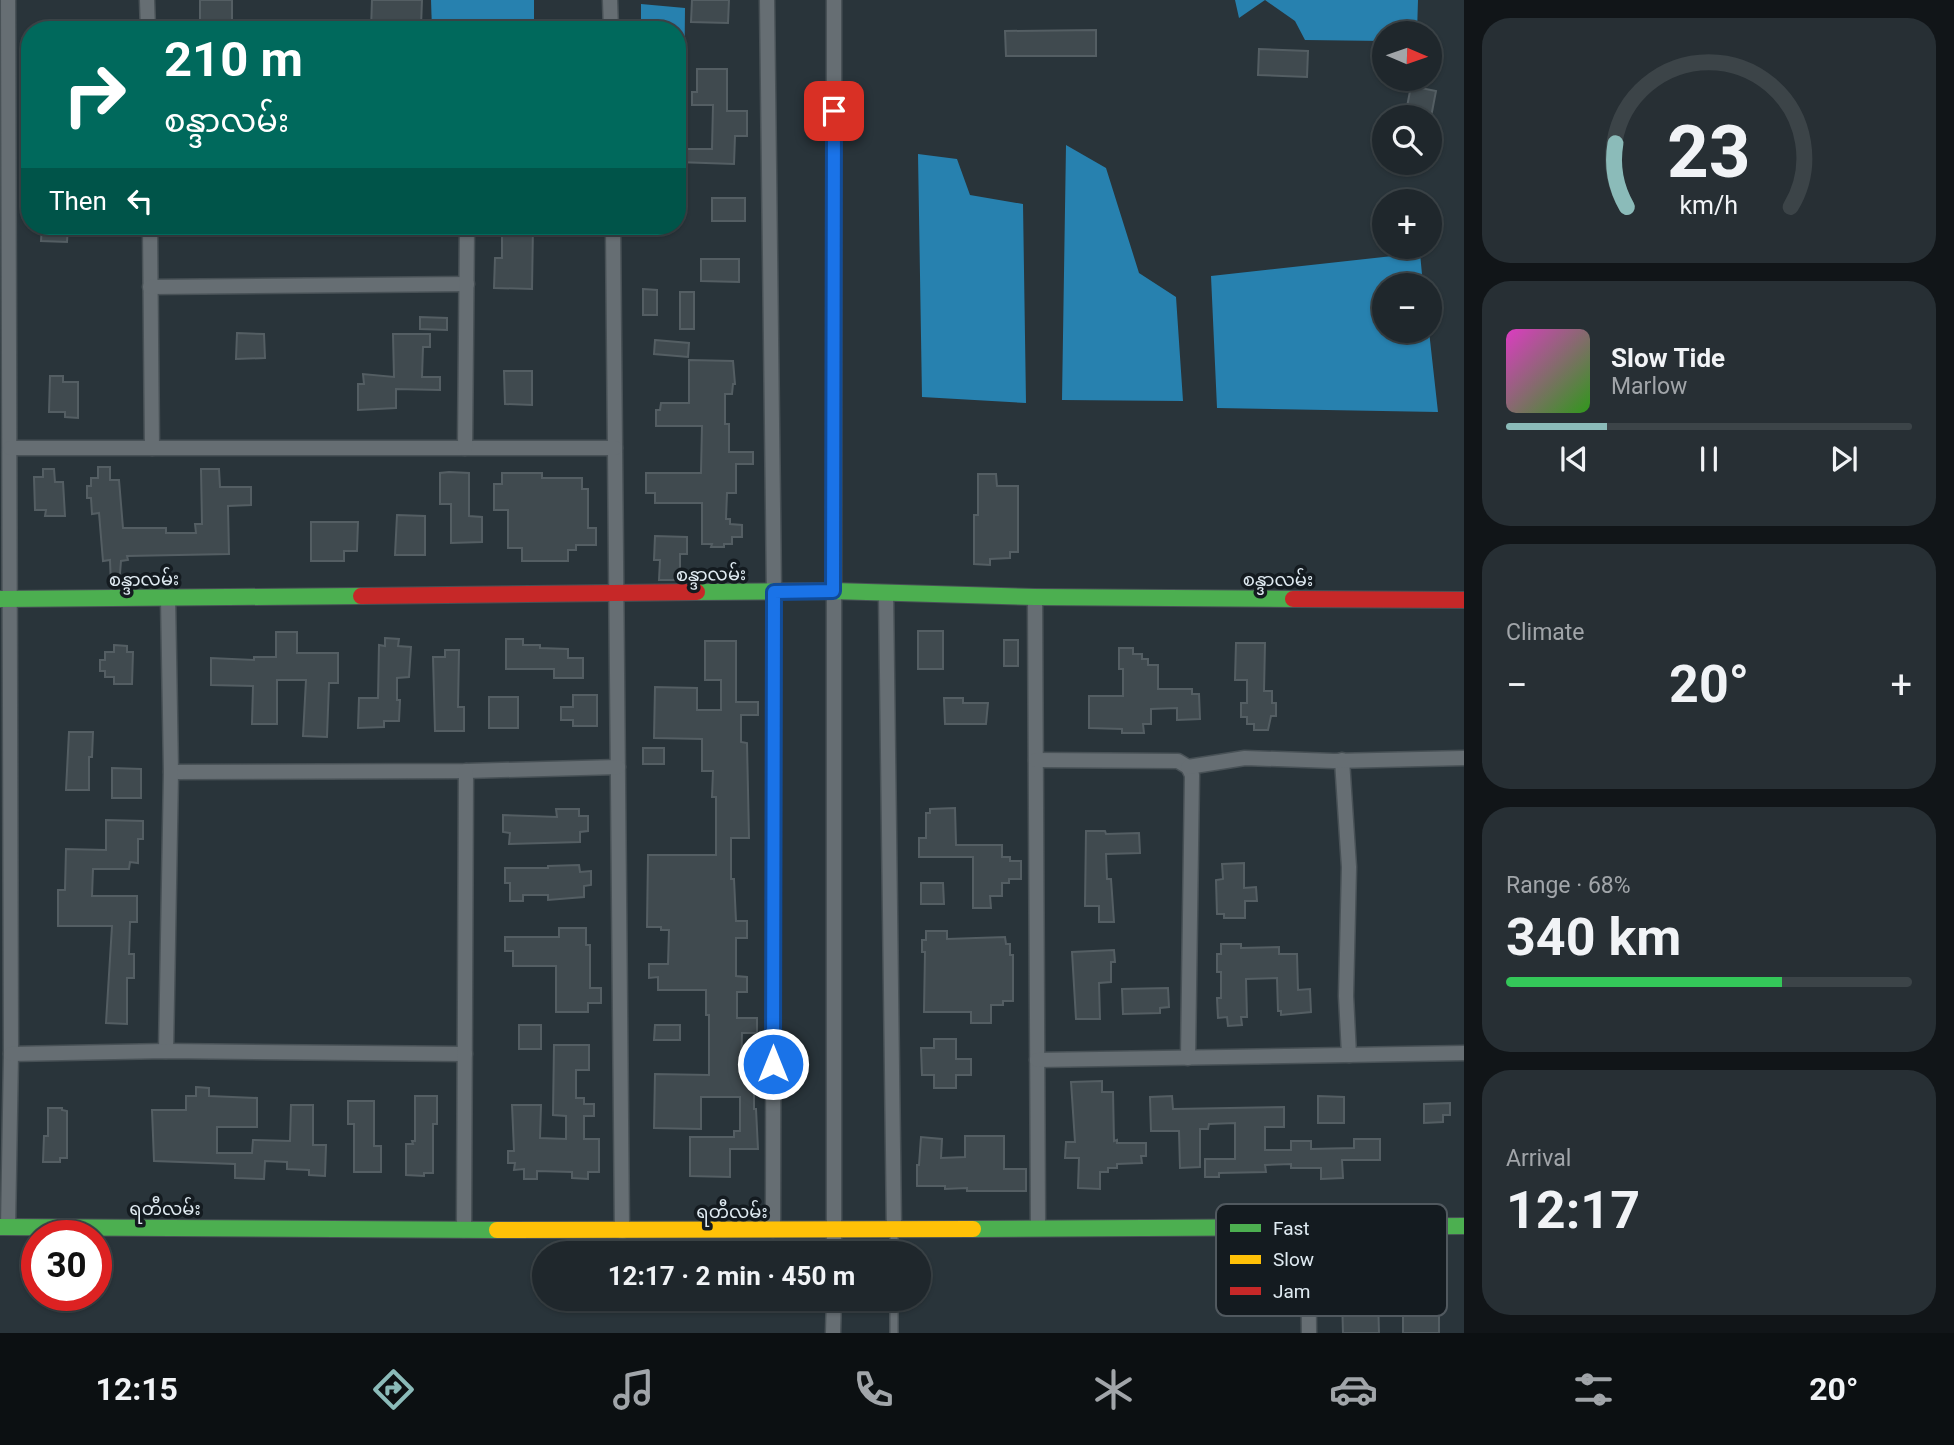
<!DOCTYPE html>
<meta charset="utf-8">
<style>
:root{--surface:#1f272c;--page:#272f34;--text:#f1f3f6;--muted:#a1a5a9;--line:#3c4448;--accent:#8bbbb9}
body{margin:0;font-family:Roboto,"Noto Sans Myanmar",sans-serif;background:var(--page);color:var(--text);height:100vh;display:flex;flex-direction:column;font-size:26px;white-space:nowrap}
*{box-sizing:border-box;margin:0}
p{font-size:23px;color:var(--muted)}
.icon{flex:none;width:38px;height:38px;fill:none;stroke:currentColor;stroke-width:2;stroke-linecap:round;stroke-linejoin:round}
.map{position:relative;flex:1;overflow:hidden}
.details{display:flex;flex-direction:column;gap:18px;padding:18px;background:#111518;width:490px}
.details>*{flex:none}
.top-card{position:absolute;left:21px;top:21px;width:665px;height:214px;border-radius:28px;box-shadow:0 2px 5px #0004,0 0 0 2px var(--line);background:#00695c;color:#fff;overflow:hidden}
.needle{width:46px;rotate:92deg}
.fabs{position:absolute;left:1372px;top:21px;display:grid;gap:14px}
.fabs a{display:grid;place-items:center;width:70px;height:70px;border-radius:50%;background:var(--surface);box-shadow:0 2px 5px #0004,0 0 0 2px var(--line);font-size:35px}
.speed{position:absolute;left:21px;top:1220px;display:flex;gap:14px;font-size:35px;font-weight:700;text-align:center}
.speed>*{display:grid;place-content:center;width:91px;height:91px;border-radius:50%;background:var(--surface);box-shadow:0 2px 5px #0004,0 0 0 2px var(--line);line-height:1}
.speed .limit{border:10px solid #d22;background:#fff;color:#111}
.pin{position:absolute;display:grid;place-items:center;width:60px;height:60px;color:#fff;margin:-30px;border-radius:14px;box-shadow:0 4px 10px #0006}
.me{position:absolute;width:77px;margin:-38px;rotate:0deg;stroke-linejoin:round;filter:drop-shadow(0 0 5px #0008)}
.turn{display:flex;align-items:center;gap:24px;height:147px;padding:0 28px;font-size:32px}
.turn .icon{width:91px;height:91px;stroke-width:2.5}
.turn b{display:block;font-size:49px;line-height:60px}
.then{display:flex;align-items:center;height:66px;padding:0 28px;background:#0003;gap:14px;font-size:26px}
.big{font-size:52px;font-weight:700;line-height:1.1}
.details .tile{flex:1;display:flex;flex-direction:column;justify-content:center;gap:10px;min-width:0;padding:0 24px;border-radius:28px;background:var(--page)}
.details .dial{align-items:center;gap:0}
.dial svg{height:182px;overflow:visible;fill:none;stroke:var(--line);stroke-width:7;stroke-linecap:round;text-anchor:middle}
.dial text{fill:var(--text);stroke:none}
.song{display:flex;align-items:center;gap:21px}
.cover{width:84px;height:84px;border-radius:10px;background:linear-gradient(135deg,hsl(310 70% 55%),hsl(110 70% 35%))}
.played{height:7px;border-radius:4px;background:linear-gradient(90deg,var(--accent) 25%,var(--line) 25%)}
.keys{display:flex;justify-content:space-around;direction:ltr}
.heat{display:flex;justify-content:space-between;align-items:center;font-size:38px;direction:ltr}
.charge{height:10px;border-radius:5px;background:linear-gradient(90deg,#34c759 68%,var(--line) 0)}
.trip{position:absolute;left:532px;top:1241px;width:399px;height:70px;border-radius:35px;background:var(--surface);box-shadow:0 2px 5px #0004,0 0 0 2px var(--line);font-weight:700;line-height:70px;text-align:center}
.menu{display:flex;height:112px;justify-content:space-around;align-items:center;background:#0c1012;color:var(--muted)}
.menu .icon{width:49px;height:49px}
.menu .current{color:var(--accent)}
.menu b{font-size:32px;color:var(--text)}
main{display:flex;flex:1;min-height:0}
.map>svg:first-child{display:block}
</style>
<main>
<div class="map">
<svg width="1464" height="1333" viewBox="0 0 1464 1333">
<rect width="100%" height="100%" fill="#29343a"/>
<g fill="#2781af">
<polygon points="431,0 534,0 534,30 432,30"/>
<polygon points="1235,0 1418,0 1417,33 1384,33 1384,41 1305,40 1295,21 1265,0 1239,18"/>
<polygon points="641,4 685,8 684,106 677,105 677,30 641,30"/>
<polygon points="1066,145 1106,168 1139,273 1176,297 1183,401 1062,400"/>
<polygon points="918,154 957,159 970,195 1023,204 1026,403 922,397"/>
<polygon points="1420,253 1423,285 1384,285 1384,331 1429,331 1438,412 1217,408 1211,276"/>
</g>
<g fill="#404a4f" stroke="#545e63" stroke-width="2">
<rect x="200" y="0" width="32" height="21"/>
<polygon points="372,0 422,0 421,26 412,26 412,30 371,30"/>
<polygon points="692,0 729,0 728,23 691,22"/>
<polygon points="1096,30 1096,56 1006,56 1005,31"/>
<polygon points="1259,49 1308,51 1307,77 1258,75"/>
<polygon points="697,69 727,69 727,111 747,111 747,136 735,136 734,164 677,162 677,149 712,149 713,105 692,105 692,92 697,92"/>
<polygon points="1411,86 1436,91 1431,117 1405,117"/>
<rect x="712" y="198" width="33" height="23"/>
<polygon points="42,226 68,226 67,242 41,241"/>
<polygon points="502,226 533,226 532,289 494,288 495,258 502,258"/>
<polygon points="701,259 739,259 739,282 701,281"/>
<polygon points="643,289 657,290 657,315 643,315"/>
<rect x="680" y="292" width="14" height="37"/>
<polygon points="420,317 447,318 447,330 420,329"/>
<polygon points="237,333 264,334 265,358 236,359"/>
<polygon points="393,334 430,334 430,347 423,347 422,377 440,377 440,390 396,389 396,408 358,410 358,384 364,384 363,374 394,377"/>
<polygon points="655,340 689,343 688,357 654,354"/>
<polygon points="689,360 733,361 735,384 733,384 732,394 725,394 725,424 729,424 729,452 753,452 753,464 736,464 736,493 727,493 726,519 730,519 730,524 742,525 742,537 732,537 732,544 724,544 724,547 711,547 712,544 702,544 702,503 655,503 655,493 646,493 646,473 701,473 702,426 656,426 656,410 660,410 661,403 689,403"/>
<polygon points="504,371 532,371 532,405 505,404"/>
<polygon points="50,376 63,376 63,382 78,382 78,418 65,417 65,412 49,412"/>
<polygon points="98,467 110,467 110,480 119,480 123,528 166,528 166,533 196,533 195,524 202,524 201,469 219,469 220,487 251,487 251,505 228,506 229,554 127,556 128,560 121,561 119,586 111,586 110,560 103,561 99,513 92,514 91,498 87,498 87,486 91,486 91,478 98,478"/>
<polygon points="43,469 54,469 55,482 63,482 65,516 45,516 46,510 35,510 34,477 43,477"/>
<polygon points="449,472 469,473 469,516 482,517 482,542 451,543 451,504 440,504 440,473"/>
<polygon points="502,473 542,473 542,478 582,478 582,489 588,489 588,528 596,528 596,545 576,545 576,550 568,550 568,561 522,561 522,548 508,548 508,510 494,510 494,484 502,484"/>
<polygon points="978,474 996,474 997,486 1018,486 1018,552 1010,552 1010,558 990,559 990,565 974,564 974,515 978,515"/>
<polygon points="397,515 425,516 425,555 395,555"/>
<polygon points="311,522 358,522 357,551 344,551 344,561 311,561"/>
<polygon points="655,536 687,537 687,554 680,554 680,580 659,580 660,560 654,560"/>
<rect x="713" y="570" width="19" height="10"/>
<rect x="918" y="631" width="25" height="38"/>
<polygon points="276,632 297,632 297,653 338,653 338,683 329,683 327,737 303,736 306,680 277,680 277,724 252,724 253,686 211,685 211,658 254,660 254,657 276,657"/>
<polygon points="385,638 399,639 398,646 411,647 409,677 397,678 397,700 400,700 399,721 384,721 384,727 358,728 359,698 378,698 379,645 385,646"/>
<polygon points="506,639 523,639 523,645 540,645 540,648 568,649 568,658 583,658 583,678 554,678 554,669 506,669"/>
<rect x="1004" y="640" width="14" height="26"/>
<polygon points="705,641 736,641 736,702 758,702 758,715 741,715 741,742 747,743 749,838 731,838 731,879 734,879 736,921 747,921 747,938 736,938 736,976 747,977 747,992 737,992 737,1018 757,1018 757,1033 742,1033 741,1075 754,1075 754,1109 756,1109 758,1149 730,1149 730,1177 690,1176 690,1137 734,1137 734,1131 740,1131 740,1097 701,1097 701,1129 654,1128 655,1074 709,1075 709,1015 706,1015 706,990 658,990 658,977 649,978 649,964 668,964 669,930 661,930 661,927 647,927 648,855 716,855 716,797 712,797 713,771 702,771 702,739 654,738 655,687 697,688 697,710 721,710 721,680 705,680"/>
<polygon points="1236,643 1265,643 1264,691 1272,691 1272,703 1276,703 1276,716 1271,716 1268,730 1254,730 1254,724 1247,724 1247,717 1241,717 1241,703 1247,703 1247,680 1235,680"/>
<polygon points="114,645 127,646 127,652 133,652 132,684 114,684 114,677 105,677 105,671 100,671 100,660 105,660 105,652 114,652"/>
<polygon points="1119,648 1133,648 1133,654 1142,654 1142,659 1148,659 1148,665 1158,665 1158,689 1192,689 1192,694 1199,694 1200,719 1177,720 1177,708 1151,709 1151,724 1143,724 1144,733 1122,733 1122,729 1089,728 1089,696 1123,696 1123,669 1119,669"/>
<polygon points="445,650 459,650 458,707 464,707 464,731 435,731 433,657 445,657"/>
<polygon points="573,695 597,695 597,726 573,726 573,720 561,720 561,707 573,707"/>
<rect x="489" y="697" width="29" height="31"/>
<polygon points="944,698 963,698 963,703 988,703 986,724 945,724"/>
<polygon points="69,732 93,732 92,757 89,757 89,790 66,790"/>
<rect x="643" y="748" width="21" height="16"/>
<polygon points="112,768 141,769 141,798 112,798"/>
<polygon points="955,808 956,845 1002,845 1002,857 1010,857 1010,861 1021,861 1021,879 1009,879 1009,883 1002,883 1002,896 990,896 991,908 973,908 973,857 919,857 919,838 926,838 926,813 930,813 930,809"/>
<polygon points="556,809 579,809 579,816 588,816 588,831 580,832 580,842 509,844 510,833 503,832 503,815 557,817"/>
<polygon points="106,820 143,821 143,839 138,839 138,863 130,862 129,869 93,869 92,896 137,896 137,922 130,922 129,954 134,954 134,978 127,978 127,1024 106,1023 112,926 58,926 58,890 65,890 66,849 106,850"/>
<polygon points="1086,831 1105,831 1106,834 1139,833 1140,853 1106,854 1107,879 1111,879 1114,922 1099,922 1099,906 1085,906"/>
<polygon points="1244,863 1244,888 1256,887 1257,901 1245,901 1245,918 1224,918 1224,914 1217,914 1216,880 1223,879 1222,864"/>
<polygon points="579,865 580,872 591,871 591,885 584,886 584,897 548,900 548,895 523,895 523,901 510,901 510,883 505,883 505,868 548,868 548,866"/>
<polygon points="921,883 943,883 944,904 921,904"/>
<polygon points="559,928 586,928 586,945 590,945 590,988 601,988 601,1003 588,1003 588,1012 556,1012 556,966 513,966 513,951 505,951 505,937 559,937"/>
<polygon points="926,931 947,931 947,939 1005,937 1006,944 1010,944 1010,955 1013,955 1013,1001 1003,1001 1003,1005 991,1005 991,1023 971,1023 971,1012 924,1012 925,952 922,952 922,940 926,940"/>
<polygon points="1221,944 1241,944 1241,948 1279,947 1279,954 1297,954 1298,990 1310,989 1311,1012 1281,1015 1281,1011 1278,1011 1277,978 1246,979 1247,1017 1241,1017 1242,1025 1228,1026 1227,1017 1218,1018 1217,998 1221,998 1221,972 1217,972 1217,954 1221,954"/>
<polygon points="1114,950 1115,962 1111,962 1111,982 1099,983 1100,1019 1076,1019 1072,952"/>
<polygon points="1168,988 1169,1007 1160,1008 1160,1013 1123,1014 1122,989"/>
<rect x="519" y="1025" width="22" height="24"/>
<polygon points="655,1025 680,1025 680,1040 654,1040"/>
<polygon points="934,1039 956,1039 956,1059 971,1059 971,1075 956,1075 956,1088 934,1088 934,1075 922,1075 921,1048 934,1048"/>
<polygon points="554,1045 589,1045 589,1070 576,1070 576,1098 584,1098 584,1104 594,1104 594,1116 584,1116 584,1139 599,1139 599,1172 588,1172 588,1179 572,1178 572,1172 537,1171 537,1179 524,1179 524,1169 514,1170 515,1163 508,1163 508,1151 514,1151 512,1105 541,1105 540,1138 566,1139 566,1116 553,1115"/>
<polygon points="1102,1081 1102,1092 1113,1092 1114,1141 1117,1140 1117,1143 1146,1143 1146,1156 1141,1156 1142,1163 1117,1164 1117,1168 1108,1168 1108,1172 1100,1172 1100,1189 1078,1188 1079,1158 1065,1158 1066,1142 1075,1142 1071,1082"/>
<polygon points="196,1087 209,1088 209,1096 257,1098 257,1127 217,1127 217,1153 252,1153 253,1140 290,1141 291,1105 313,1105 313,1145 326,1145 325,1176 309,1175 309,1170 287,1169 287,1162 265,1161 264,1179 235,1178 235,1164 154,1161 152,1110 186,1110 186,1096 196,1096"/>
<polygon points="415,1096 437,1096 437,1124 433,1124 433,1173 424,1173 424,1176 406,1175 406,1144 413,1144 412,1141 415,1141"/>
<polygon points="1172,1096 1173,1109 1284,1107 1284,1127 1265,1127 1265,1150 1291,1150 1291,1141 1311,1141 1311,1149 1354,1148 1354,1139 1380,1139 1380,1160 1342,1160 1343,1178 1321,1179 1321,1168 1291,1168 1291,1164 1265,1165 1266,1172 1219,1173 1219,1177 1205,1177 1205,1159 1235,1159 1235,1123 1209,1124 1208,1129 1200,1129 1200,1167 1180,1168 1179,1131 1151,1131 1150,1097"/>
<polygon points="1318,1096 1344,1097 1344,1123 1318,1123"/>
<polygon points="348,1101 374,1101 374,1146 381,1146 381,1172 354,1172 354,1124 348,1124"/>
<polygon points="1450,1103 1450,1115 1443,1115 1443,1122 1424,1123 1424,1104"/>
<polygon points="48,1108 62,1108 62,1110 67,1111 67,1158 60,1158 60,1162 43,1162 44,1136 48,1136"/>
<polygon points="965,1136 1004,1136 1004,1169 1026,1169 1026,1191 967,1191 967,1188 945,1189 945,1186 917,1186 917,1165 919,1165 921,1137 942,1139 941,1158 965,1157"/>
<rect x="1403" y="1291" width="36" height="42"/>
<polygon points="1378,1297 1379,1333 1343,1333 1342,1298"/>
</g>
<g fill="none" stroke-linecap="round" stroke-linejoin="round">
<defs>
<g id="lane">
<polyline points="894,1233 894,1253"/>
<polyline points="894,1298 894,1333"/>
</g>
<g id="street">
<polyline points="8,0 11,1054 8,1227"/>
<polyline points="147,0 148,30"/>
<polyline points="610,0 611,30"/>
<polyline points="767,0 774,592 773,1230"/>
<polyline points="150,226 152,448"/>
<polyline points="613,226 622,1231"/>
<polyline points="150,287 467,284"/>
<polyline points="10,448 615,448"/>
<polyline points="465,448 467,226"/>
<polyline points="886,593 894,1229"/>
<polyline points="1035,597 1038,1228"/>
<polyline points="1036,760 1178,761 1188,767 1192,775 1188,1058"/>
<polyline points="1342,760 1349,867 1346,996 1349,1055"/>
<polyline points="1188,767 1245,758 1334,761 1464,758"/>
<polyline points="171,772 466,771 618,767"/>
<polyline points="166,1051 171,772 168,598"/>
<polyline points="11,1054 166,1051 465,1054"/>
<polyline points="1037,1060 1464,1053"/>
<polyline points="1308,1227 1309,1333"/>
<polyline points="464,1230 466,771"/>
<polyline points="834,1253 834,0"/>
<polyline points="833,1333 834,1298"/>
</g>
<g id="fast">
<polyline points="697,592 833,591 1035,597 1293,599"/>
<polyline points="0,599 361,596"/>
<polyline points="0,1227 497,1230"/>
<polyline points="973,1229 1464,1226"/>
</g>
<polyline id="slow" points="497,1230 973,1229"/>
<g id="jam">
<polyline points="361,596 697,592"/>
<polyline points="1293,599 1464,600"/>
</g>
</defs>
<use href="#lane" stroke="#485156" stroke-width="10"/>
<use href="#street" stroke="#485156" stroke-width="17"/>
<use href="#fast" stroke="#485156" stroke-width="18"/>
<use href="#slow" stroke="#485156" stroke-width="18"/>
<use href="#jam" stroke="#485156" stroke-width="18"/>
<use href="#lane" stroke="#666e73" stroke-width="7"/>
<use href="#street" stroke="#666e73" stroke-width="14"/>
<use href="#fast" stroke="#4caf50" stroke-width="16"/>
<use href="#slow" stroke="#ffc107" stroke-width="16"/>
<use href="#jam" stroke="#c62828" stroke-width="16"/>
</g>
<g fill="none" stroke-linecap="round" stroke-linejoin="round">
<defs>
<polyline id="route" points="773,1064 774,592 833,591 834,111"/>
</defs>
<use href="#route" stroke="#114b97" stroke-width="18"/>
<use href="#route" stroke="#1a73e8" stroke-width="12"/>
</g>
<g text-anchor="middle" dominant-baseline="central" stroke-width="7" stroke-linejoin="round" paint-order="stroke">
<g font-size="18" fill="#e0ebf2" stroke="#141b20">
<text transform="translate(711 574) rotate(-1)">စန္ဒာလမ်း</text>
<text transform="translate(144 579) rotate(-1)">စန္ဒာလမ်း</text>
<text x="1278" y="579">စန္ဒာလမ်း</text>
<text x="165" y="1208">ရတီလမ်း</text>
<text x="732" y="1211">ရတီလမ်း</text>
</g>
</g>
<rect x="1216" y="1204" width="231" height="112" rx="10" fill="#141b20" stroke="#51595f" stroke-width="2"/>
<rect x="1230" y="1224" width="31" height="8" fill="#4caf50"/>
<rect x="1230" y="1255" width="31" height="9" fill="#ffc107"/>
<rect x="1230" y="1287" width="31" height="8" fill="#c62828"/>
<g font-size="19" fill="#e0ebf2">
<text x="1273" y="1235">Fast</text>
<text x="1273" y="1266">Slow</text>
<text x="1273" y="1298">Jam</text>
</g>
</svg>
<div class="fabs">
<a><svg class="needle" viewBox="-14 -14 28 28"><path d="M0-13l5 13h-10z" fill="#e53935"/><path d="M0 13l5-13h-10z" fill="#a1a5a9"/></svg></a>
<a><svg class="icon" aria-label="search" viewBox="0 0 24 24"><circle cx="10" cy="10" r="6"/><path d="M15 15l6 6"/></svg></a>
<a>+</a>
<a>−</a>
</div>
<div class="speed"><div class="limit">30</div></div>
<div class="pin" style="left:834px;top:111px;background:#d93025"><svg class="icon" aria-label="arrive" viewBox="0 0 24 24"><path d="M6 21V4h12l-3 4 3 4H6"/></svg></div>
<svg class="me" style="left:773px;top:1064px" viewBox="-20 -20 40 40"><circle r="17" fill="#1a73e8" stroke="#fff" stroke-width="3"/><path d="M0-11L8 9 0 5-8 9z" fill="#fff"/></svg>
<div class="trip">12:17 · 2 min · 450 m</div>
<div class="top-card">
<div class="turn"><svg class="icon" aria-label="right" viewBox="0 0 24 24"><path d="M7 20v-9h11M14 6l5 5-5 5"/></svg><div><b>210 m</b>စန္ဒာလမ်း</div></div>
<div class="then">Then<svg class="icon" aria-label="left" viewBox="0 0 24 24"><path d="M17 20v-9H6M10 6l-5 5 5 5"/></svg></div>
</div>
</div>
<section class="details">
<div class="tile dial"><svg viewBox="0 0 100 80">
<path d="M14 69A42 42 0 1 1 86 69"/>
<path d="M14 69A42 42 0 0 1 9 41" stroke="#8bbbb9"/>
<text x="50" y="56" font-size="32" font-weight="700">23</text>
<text x="50" y="72" font-size="11">km/h</text>
</svg></div>
<div class="tile">
<div class="song"><i class="cover"></i><div><b>Slow Tide</b><p>Marlow</p></div></div>
<div class="played"></div>
<div class="keys"><svg class="icon" aria-label="previous" viewBox="0 0 24 24"><path d="M18 5L8 12l10 7zM5 5v14"/></svg><svg class="icon" aria-label="pause" viewBox="0 0 24 24"><path d="M8 5v14M16 5v14"/></svg><svg class="icon" aria-label="next" viewBox="0 0 24 24"><path d="M6 5l10 7-10 7zM19 5v14"/></svg></div>
</div>
<div class="tile"><p>Climate</p>
<div class="heat"><a>−</a><b class="big">20°</b><a>+</a></div>
</div>
<div class="tile"><p>Range · 68%</p><b class="big">340 km</b><div class="charge"></div></div>
<div class="tile"><p>Arrival</p><b class="big">12:17</b></div>
</section>
</main>
<nav class="menu">
<b>12:15</b>
<svg class="icon current" aria-label="directions" viewBox="0 0 24 24"><path d="M12 3l9 9-9 9-9-9zM9 14v-3h6M13 9l2 2-2 2"/></svg>
<svg class="icon" aria-label="music" viewBox="0 0 24 24"><path d="M9 18V5l10-2v13"/><circle cx="6" cy="18" r="3"/><circle cx="16" cy="16" r="3"/></svg>
<svg class="icon" aria-label="phone" viewBox="0 0 24 24"><path d="M5 4h4l2 5-3 2q2 4 5 5l2-3 5 2v4C11 20 4 13 5 4z"/></svg>
<svg class="icon" aria-label="climate" viewBox="0 0 24 24"><path d="M12 3v18M4 7l16 10M4 17L20 7"/></svg>
<svg class="icon" aria-label="car" viewBox="0 0 24 24"><path d="M5 17H2v-5l4-1 3-4h7l3 4 3 1v5h-3M9 17h6M6 11h13"/><circle cx="7" cy="17" r="2"/><circle cx="17" cy="17" r="2"/></svg>
<svg class="icon" aria-label="filters" viewBox="0 0 24 24"><path d="M4 7h16M4 17h16"/><circle cx="9" cy="7" r="2"/><circle cx="15" cy="17" r="2"/></svg>
<b>20°</b>
</nav>
